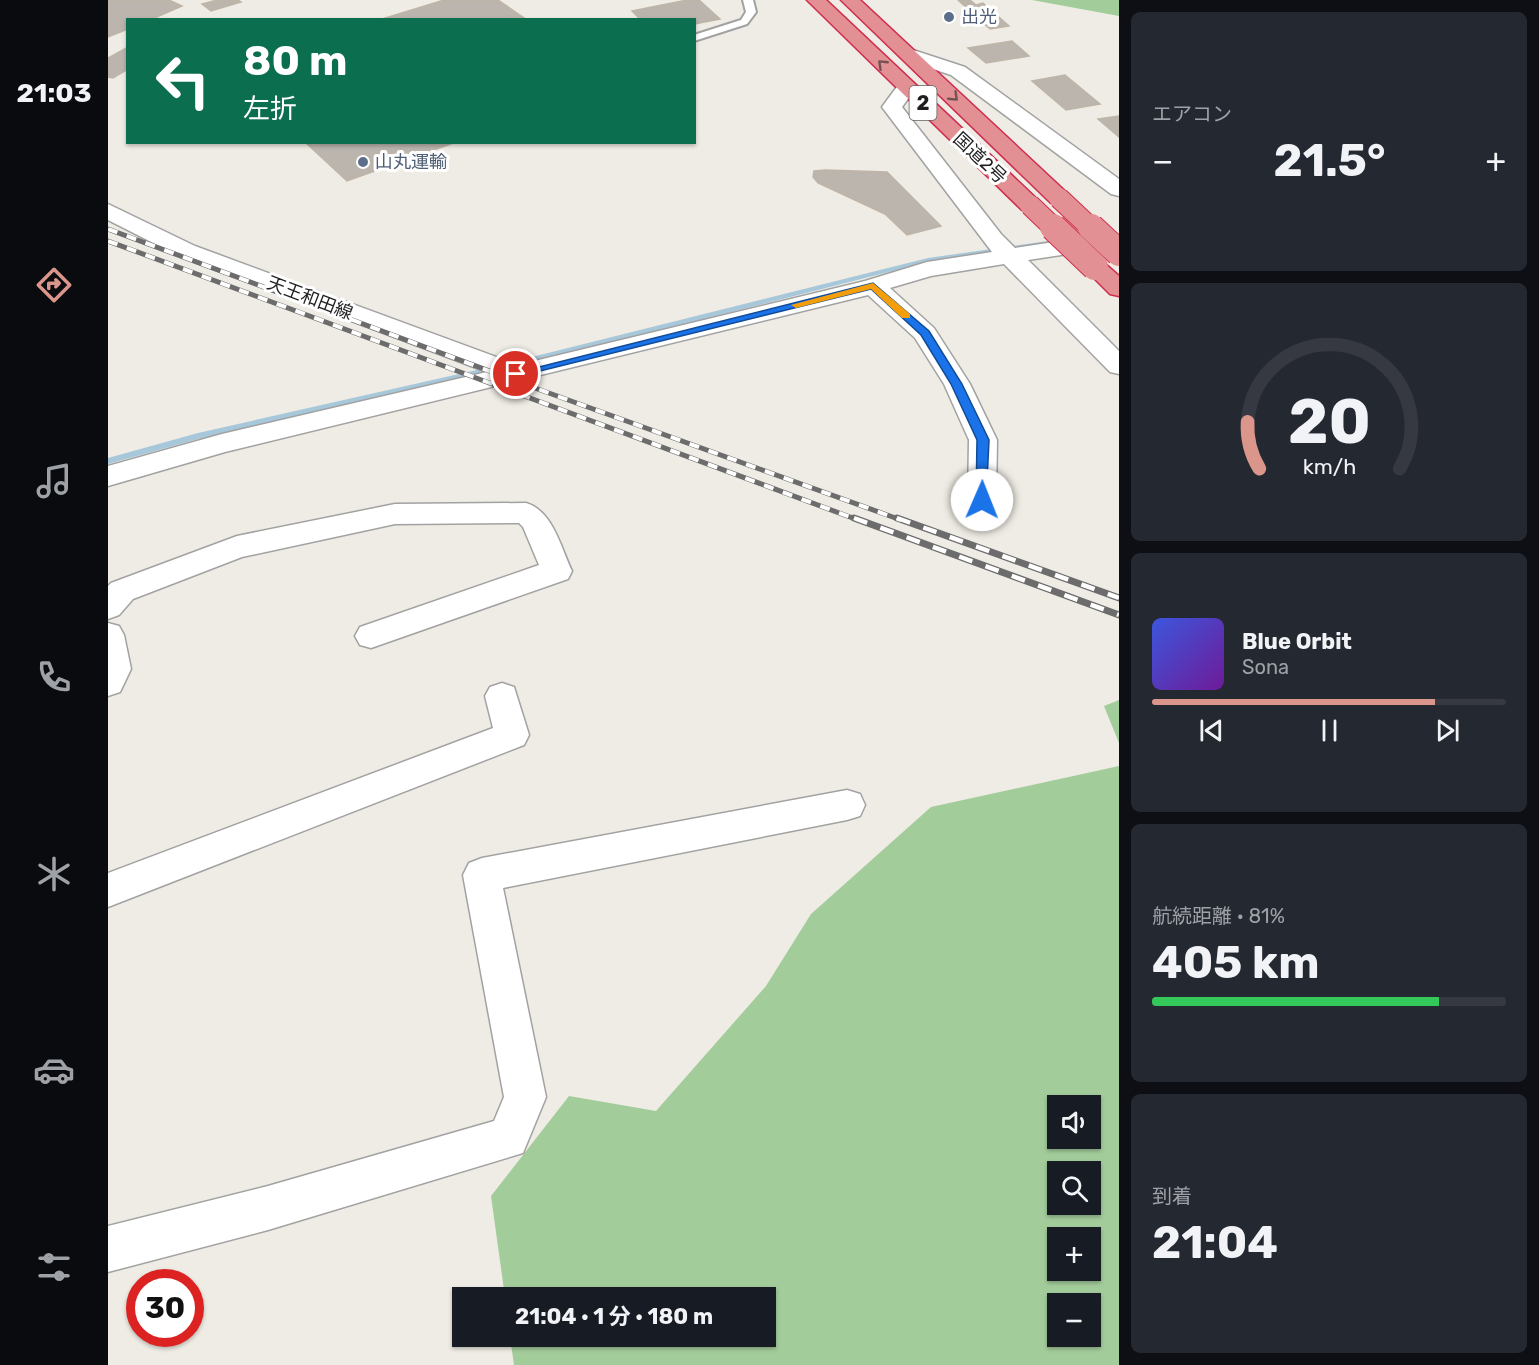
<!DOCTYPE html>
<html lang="ja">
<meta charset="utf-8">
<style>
:root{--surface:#171b24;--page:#242831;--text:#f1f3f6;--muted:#9ea1a6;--line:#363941;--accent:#db968c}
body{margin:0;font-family:Rubik,"Noto Sans JP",sans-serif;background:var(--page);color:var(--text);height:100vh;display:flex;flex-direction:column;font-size:22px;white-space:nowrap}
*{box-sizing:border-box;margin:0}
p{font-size:20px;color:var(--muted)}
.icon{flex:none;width:33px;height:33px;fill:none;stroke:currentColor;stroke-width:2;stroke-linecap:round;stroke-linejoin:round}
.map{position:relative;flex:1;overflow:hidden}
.details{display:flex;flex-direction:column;gap:12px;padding:12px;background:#0d0f14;width:420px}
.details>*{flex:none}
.banner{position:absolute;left:18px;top:18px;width:570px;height:126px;border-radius:0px;box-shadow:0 2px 4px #0004;background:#0b6e4f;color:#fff;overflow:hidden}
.buttons{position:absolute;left:939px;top:1095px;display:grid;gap:12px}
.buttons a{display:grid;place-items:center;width:54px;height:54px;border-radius:0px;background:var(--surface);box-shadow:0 2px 4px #0004;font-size:30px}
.speed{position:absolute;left:18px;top:1269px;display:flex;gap:12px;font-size:30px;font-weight:700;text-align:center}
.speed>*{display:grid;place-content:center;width:78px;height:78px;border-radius:50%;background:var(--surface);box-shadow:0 2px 4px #0004;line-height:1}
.speed .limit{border:9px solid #d22;background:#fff;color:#111}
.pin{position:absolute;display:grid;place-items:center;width:51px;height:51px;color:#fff;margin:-26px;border:3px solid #fff;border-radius:50%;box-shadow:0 2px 6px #0007}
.me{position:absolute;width:66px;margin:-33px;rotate:1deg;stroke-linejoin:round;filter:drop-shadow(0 0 4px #0008)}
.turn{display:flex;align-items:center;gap:21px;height:126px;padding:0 18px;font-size:27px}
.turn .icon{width:78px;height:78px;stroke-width:2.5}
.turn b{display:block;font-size:42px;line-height:51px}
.big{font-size:45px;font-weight:700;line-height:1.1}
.details .widget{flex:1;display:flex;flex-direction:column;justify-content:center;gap:9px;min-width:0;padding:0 21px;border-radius:9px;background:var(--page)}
.details .dial{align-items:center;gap:0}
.dial svg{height:156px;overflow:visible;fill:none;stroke:var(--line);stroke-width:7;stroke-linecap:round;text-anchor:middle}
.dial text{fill:var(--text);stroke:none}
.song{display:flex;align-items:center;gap:18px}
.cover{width:72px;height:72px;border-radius:9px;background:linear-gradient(135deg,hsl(230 70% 55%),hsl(280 70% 35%))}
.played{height:6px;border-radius:3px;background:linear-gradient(90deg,var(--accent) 80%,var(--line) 80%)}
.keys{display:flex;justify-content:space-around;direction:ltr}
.heat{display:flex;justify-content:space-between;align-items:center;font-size:33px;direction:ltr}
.charge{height:9px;border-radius:4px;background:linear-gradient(90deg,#34c759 81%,var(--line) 0)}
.trip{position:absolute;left:344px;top:1287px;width:324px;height:60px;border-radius:0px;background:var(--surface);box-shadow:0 2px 4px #0004;font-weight:700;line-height:60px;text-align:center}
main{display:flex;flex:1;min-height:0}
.dock{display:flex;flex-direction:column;width:108px;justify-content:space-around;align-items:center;background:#090b0e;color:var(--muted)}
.dock .icon{width:42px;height:42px}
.dock .current{color:var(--accent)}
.dock b{font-size:27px;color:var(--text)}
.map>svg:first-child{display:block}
</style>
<main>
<nav class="dock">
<b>21:03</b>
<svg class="icon current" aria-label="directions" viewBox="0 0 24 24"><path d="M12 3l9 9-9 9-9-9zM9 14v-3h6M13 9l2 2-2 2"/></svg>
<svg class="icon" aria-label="music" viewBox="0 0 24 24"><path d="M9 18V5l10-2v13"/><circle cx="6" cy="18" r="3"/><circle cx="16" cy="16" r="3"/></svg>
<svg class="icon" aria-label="phone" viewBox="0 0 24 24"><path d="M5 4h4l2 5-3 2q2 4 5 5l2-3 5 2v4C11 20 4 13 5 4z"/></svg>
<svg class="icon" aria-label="climate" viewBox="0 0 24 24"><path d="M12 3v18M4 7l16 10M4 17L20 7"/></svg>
<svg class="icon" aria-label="car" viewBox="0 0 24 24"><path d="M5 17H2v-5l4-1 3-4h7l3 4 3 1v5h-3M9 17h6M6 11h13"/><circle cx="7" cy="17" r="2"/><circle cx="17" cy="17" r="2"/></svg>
<svg class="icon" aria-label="filters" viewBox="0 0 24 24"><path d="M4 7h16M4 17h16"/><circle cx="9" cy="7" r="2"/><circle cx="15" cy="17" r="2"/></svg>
</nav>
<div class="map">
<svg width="1011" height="1365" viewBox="0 0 1011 1365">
<rect width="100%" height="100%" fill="#eeece4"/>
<g fill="#a3cc9b" fill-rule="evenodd">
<polygon points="924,0 1011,0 1011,16"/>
<polygon points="1011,700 1011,743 996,706"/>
<path d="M1011,766V1365H406L402,1337L657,1336V1298L397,1297L383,1196L461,1096L548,1111L658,986L703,914L823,807ZM950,1106H982V1138H950ZM950,1172H982V1204H950ZM950,1238H982V1270H950ZM950,1304H982V1336H950Z"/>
</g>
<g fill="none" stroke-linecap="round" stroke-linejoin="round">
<polygon fill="#a7c7da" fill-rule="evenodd" points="954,239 958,241 957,243 820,262 404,368 90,439 0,464 0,458 90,433 404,362 820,258"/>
</g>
<g fill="#bbb5ae" stroke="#bfb5a7" stroke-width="1.5">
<polygon points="0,0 61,0 74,6 42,20 20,20 20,29 0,37"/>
<polygon points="109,0 130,0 133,2 103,11 94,4"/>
<polygon points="336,0 390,0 419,20 271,20"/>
<polygon points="579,0 591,0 612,19 586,24 586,20 533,20 524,11"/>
<polygon points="850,0 862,0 868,5 875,3 901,26 882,29"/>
<polygon points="904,41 921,56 878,63 860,48"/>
<polygon points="20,47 20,69 5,78 0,77 0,58"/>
<polygon points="957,75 992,104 958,110 924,81"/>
<polygon points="1011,116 1011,137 990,119"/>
<polygon points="197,142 348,142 239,181"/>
<polygon points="717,170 779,172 833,226 799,235 777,214 710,183 705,177 706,171"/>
</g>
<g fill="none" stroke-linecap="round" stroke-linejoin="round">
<defs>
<polygon id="lane" points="635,0 645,0 648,12 639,24 586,41 586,35 633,20 638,12"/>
<g id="street">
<polygon points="802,49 857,67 1011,179 1011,196 1003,194 843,75 795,59 792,55"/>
<polygon points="798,82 805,84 808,88 794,107 893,234 907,248 993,235 1001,237 1005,242 1001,247 993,249 920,260 1011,351 1011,374 1002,372 896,264 823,276 782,288 826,328 862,384 889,440 888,500 884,507 874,510 864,507 860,500 861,440 836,384 807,338 760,295 117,452 0,486 0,466 114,434 379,372 71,256 0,220 0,204 87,246 410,365 757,281 819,262 884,252 774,107 791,84"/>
<path d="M418,503C445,511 453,548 464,571L460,579L263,648L252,645L247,636L252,627L431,565L415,527L411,523L287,524L134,557L25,599L11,615L0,619V586L3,583L129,536L287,504Z"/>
<polygon points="0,623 11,626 16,635 23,669 12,692 0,696"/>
<polygon points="394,683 406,687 421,735 416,745 0,907 0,873 385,728 377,696 382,687"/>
<polygon points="739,790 752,794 757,805 752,816 739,820 395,888 438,1097 415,1153 160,1230 0,1272 0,1226 160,1186 386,1121 396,1097 355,875 361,863 374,858"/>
</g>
<g id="highway">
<polygon points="699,0 718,0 930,200 933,205 930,210 914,210"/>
<polygon points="733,0 752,0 959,193 962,198 959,203 943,203"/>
<polygon points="987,260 995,262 1011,276 1011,296 1002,294 975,267 979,262"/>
</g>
</defs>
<use href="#lane" stroke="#a2a2a2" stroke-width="4"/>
<use href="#street" stroke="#a2a2a2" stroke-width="3"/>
<use href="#highway" stroke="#d02d4e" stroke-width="3"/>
<use href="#lane" fill="#fff" fill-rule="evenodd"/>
<use href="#street" fill="#fff" fill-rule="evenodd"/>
<use href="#highway" fill="#e29094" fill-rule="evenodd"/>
<defs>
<g id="rail-far1">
<polyline points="0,229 427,388 793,520"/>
<polyline points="0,241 750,520"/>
</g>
<g id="rail">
<polyline points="746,518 1011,615"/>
<polyline points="789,518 1011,598"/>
</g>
</defs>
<use href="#rail-far1" stroke="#6c6c6c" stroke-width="5"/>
<use href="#rail" stroke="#6c6c6c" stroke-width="7"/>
<use href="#rail-far1" stroke="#fff" stroke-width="4" stroke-dasharray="10" stroke-linecap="butt"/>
<use href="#rail" stroke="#fff" stroke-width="4.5" stroke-dasharray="14" stroke-linecap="butt"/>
<defs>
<g id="highway-bridge-far1">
<polyline points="951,198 984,229"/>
<polyline points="922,205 947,229"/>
</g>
<g id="highway-bridge">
<polyline points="945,227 987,267"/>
<polyline points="983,227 1011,253"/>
</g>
</defs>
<use href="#highway-bridge-far1" stroke="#d02d4e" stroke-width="22" stroke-linecap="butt"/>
<use href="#highway-bridge" stroke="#d02d4e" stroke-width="28" stroke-linecap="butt"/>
<use href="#highway-bridge-far1" stroke="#e29094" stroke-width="20"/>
<use href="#highway-bridge" stroke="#e29094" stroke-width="26"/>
</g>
<defs><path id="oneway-chevron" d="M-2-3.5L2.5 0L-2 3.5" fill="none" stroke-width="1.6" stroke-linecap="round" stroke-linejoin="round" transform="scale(1.5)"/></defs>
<g stroke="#765153">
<use href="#oneway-chevron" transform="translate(774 64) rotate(-136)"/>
<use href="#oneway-chevron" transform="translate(846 97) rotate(44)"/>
</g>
<polygon fill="#1a73e8" stroke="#114b97" stroke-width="1.5" points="765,283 821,331 854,384 881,440 878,502 874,504 868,500 869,440 843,384 813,335 763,289 408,377 403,374"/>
<polygon fill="#f59e0b" points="765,283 802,314 802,318 794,318 763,289 688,308 683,305"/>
<g fill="#5c6f8a" stroke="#fff" stroke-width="2">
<circle cx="841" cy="17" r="6"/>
<circle cx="255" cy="162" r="6"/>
</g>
<g text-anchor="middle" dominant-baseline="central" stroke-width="6" stroke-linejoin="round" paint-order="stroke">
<g font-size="18" fill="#4e5e75" stroke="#fff" text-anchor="start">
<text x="853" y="17">出光</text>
<text x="267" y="162">山丸運輸</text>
</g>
<g font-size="18" fill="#1e1e1e" stroke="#fff">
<text transform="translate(872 158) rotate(43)">国道2号</text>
<text transform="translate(202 298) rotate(21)">天王和田線</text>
</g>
<rect fill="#fff" stroke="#626262" stroke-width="1.5" x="801.5" y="86" width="27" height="34" rx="4.5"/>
<g font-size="20" font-weight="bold" fill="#1e1e1e">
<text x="815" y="103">2</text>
</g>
</g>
</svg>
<div class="buttons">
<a><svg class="icon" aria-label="sound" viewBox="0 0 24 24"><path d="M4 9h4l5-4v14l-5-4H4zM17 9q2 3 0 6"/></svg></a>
<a><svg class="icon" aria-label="search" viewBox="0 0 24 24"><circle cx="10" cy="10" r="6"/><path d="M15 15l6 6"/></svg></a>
<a>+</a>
<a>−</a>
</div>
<div class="speed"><div class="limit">30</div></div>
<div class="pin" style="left:408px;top:374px;background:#d93025"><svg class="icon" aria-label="arrive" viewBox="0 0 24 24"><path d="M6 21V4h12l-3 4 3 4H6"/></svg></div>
<svg class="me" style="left:874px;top:500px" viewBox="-20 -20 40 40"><circle r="19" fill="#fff"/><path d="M0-13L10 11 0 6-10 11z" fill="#1a73e8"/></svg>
<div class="trip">21:04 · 1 分 · 180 m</div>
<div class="banner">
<div class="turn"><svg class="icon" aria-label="left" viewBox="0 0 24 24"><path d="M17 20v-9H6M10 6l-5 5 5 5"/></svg><div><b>80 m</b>左折</div></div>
</div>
</div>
<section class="details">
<div class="widget"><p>エアコン</p>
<div class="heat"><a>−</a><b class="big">21.5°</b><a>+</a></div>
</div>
<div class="widget dial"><svg viewBox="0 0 100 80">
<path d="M14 69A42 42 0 1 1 86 69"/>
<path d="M14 69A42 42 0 0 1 8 45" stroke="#db968c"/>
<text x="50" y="56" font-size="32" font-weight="700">20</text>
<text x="50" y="72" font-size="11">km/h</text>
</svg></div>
<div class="widget">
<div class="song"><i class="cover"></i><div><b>Blue Orbit</b><p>Sona</p></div></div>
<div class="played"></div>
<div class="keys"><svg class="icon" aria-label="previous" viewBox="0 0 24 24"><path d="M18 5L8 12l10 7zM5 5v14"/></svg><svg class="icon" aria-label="pause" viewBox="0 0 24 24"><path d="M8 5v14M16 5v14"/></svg><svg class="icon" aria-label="next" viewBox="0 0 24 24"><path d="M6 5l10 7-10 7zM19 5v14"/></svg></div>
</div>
<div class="widget"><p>航続距離 · 81%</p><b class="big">405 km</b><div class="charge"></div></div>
<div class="widget"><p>到着</p><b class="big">21:04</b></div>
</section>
</main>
